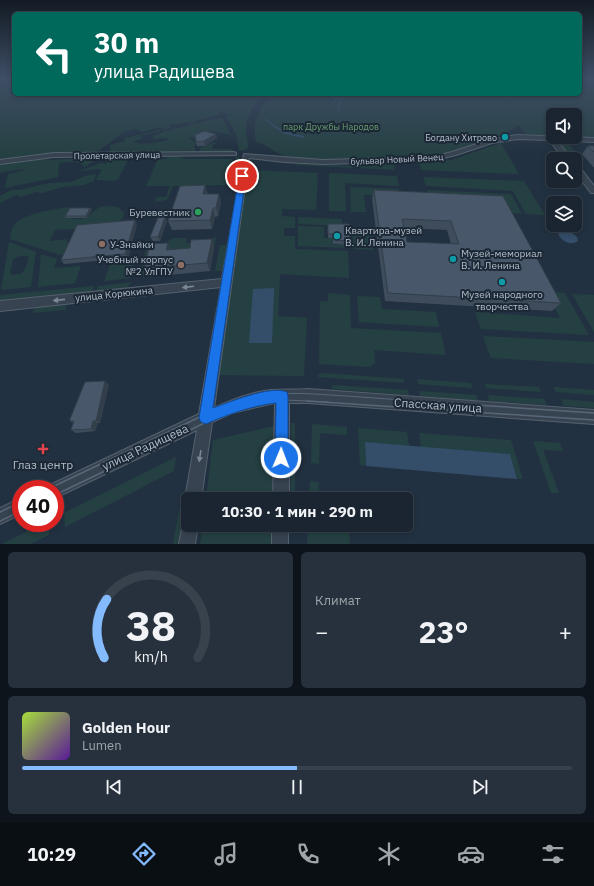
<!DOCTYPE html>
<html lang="ru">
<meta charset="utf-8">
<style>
:root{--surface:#1a2531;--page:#27313d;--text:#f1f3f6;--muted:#9fa5ab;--line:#38424d;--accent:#84bbff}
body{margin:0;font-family:"IBM Plex Sans",sans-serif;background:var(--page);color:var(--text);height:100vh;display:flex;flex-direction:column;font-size:15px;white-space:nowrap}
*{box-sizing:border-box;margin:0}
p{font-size:13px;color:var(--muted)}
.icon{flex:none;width:22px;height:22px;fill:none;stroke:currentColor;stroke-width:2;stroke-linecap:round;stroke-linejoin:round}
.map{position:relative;height:544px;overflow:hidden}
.side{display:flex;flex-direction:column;gap:8px;padding:8px;background:#0e141b;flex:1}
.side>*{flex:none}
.hud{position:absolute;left:12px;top:12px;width:570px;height:84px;border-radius:6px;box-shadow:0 2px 6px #0003,0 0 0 1px var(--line);background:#00695c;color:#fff;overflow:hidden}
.controls{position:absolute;left:546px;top:108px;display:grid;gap:8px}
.controls a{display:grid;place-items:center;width:36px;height:36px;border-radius:6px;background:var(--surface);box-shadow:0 2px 6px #0003,0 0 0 1px var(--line);font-size:20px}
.speed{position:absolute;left:12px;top:480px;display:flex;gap:8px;font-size:20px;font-weight:700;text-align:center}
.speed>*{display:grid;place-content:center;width:52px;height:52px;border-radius:50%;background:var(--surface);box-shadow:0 2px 6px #0003,0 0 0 1px var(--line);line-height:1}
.speed .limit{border:6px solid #d22;background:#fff;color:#111}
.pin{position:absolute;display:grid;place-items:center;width:34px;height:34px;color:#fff;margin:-17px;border:2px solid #fff;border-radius:50%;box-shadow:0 1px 4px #0007}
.me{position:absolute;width:44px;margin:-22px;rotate:1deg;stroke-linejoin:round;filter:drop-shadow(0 0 3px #0008)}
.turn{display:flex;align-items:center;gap:14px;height:84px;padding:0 16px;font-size:18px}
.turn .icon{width:52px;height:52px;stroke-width:2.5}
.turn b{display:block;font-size:28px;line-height:34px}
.big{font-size:30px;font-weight:800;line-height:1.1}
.side .card{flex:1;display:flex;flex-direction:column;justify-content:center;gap:6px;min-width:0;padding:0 14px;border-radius:6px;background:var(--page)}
.side .dial{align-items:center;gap:0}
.dial svg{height:104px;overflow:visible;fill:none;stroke:var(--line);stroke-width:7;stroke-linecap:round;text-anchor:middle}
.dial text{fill:var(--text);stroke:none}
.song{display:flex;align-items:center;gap:12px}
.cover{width:48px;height:48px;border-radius:6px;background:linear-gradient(135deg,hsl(80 70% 55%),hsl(270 70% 35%))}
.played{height:4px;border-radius:2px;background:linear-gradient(90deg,var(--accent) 50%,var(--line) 50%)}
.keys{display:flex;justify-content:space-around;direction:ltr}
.heat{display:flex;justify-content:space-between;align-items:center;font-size:22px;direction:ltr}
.side .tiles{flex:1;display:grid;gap:8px;grid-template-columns:1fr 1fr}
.card:last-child{grid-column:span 2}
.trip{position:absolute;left:181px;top:492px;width:232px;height:40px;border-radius:6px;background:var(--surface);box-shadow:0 2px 6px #0003,0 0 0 1px var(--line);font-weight:800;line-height:40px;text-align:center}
.tabs{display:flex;height:64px;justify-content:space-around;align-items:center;background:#0a0f14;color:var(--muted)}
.tabs .icon{width:28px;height:28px}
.tabs .active{color:var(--accent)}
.tabs b{font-size:18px;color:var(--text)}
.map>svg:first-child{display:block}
</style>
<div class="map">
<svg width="594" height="544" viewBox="0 0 594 544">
<rect width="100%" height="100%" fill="#223141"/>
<g fill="#254042" fill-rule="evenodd">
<path d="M0,78H14V94H266C254,105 245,116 246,134C247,138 248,142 248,147L244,151L239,150L236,134L226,117L230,116L223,112L218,113L219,115L195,121L199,122L186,125L194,121L170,125V128L180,126L163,130L161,127L142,132L136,129L124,132L100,150L93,152L56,154L0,160Z"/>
<path d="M580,78H594V138L575,137V115H553V136L526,135L519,125C504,136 461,151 442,154C428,157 413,156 399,157C362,159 323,161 286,156C275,154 264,142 256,142C252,123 258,108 272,94H580Z"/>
<path d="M220,118L223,119L231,135L212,131L207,132L195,138L188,137L196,143L194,147L196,150L193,152H109L111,149L110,145L125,141V138L160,130L161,131L140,136L143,138L133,142C140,145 164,143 170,138L154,139L153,136L165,131Z"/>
<polygon points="557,142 567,142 581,159 571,159"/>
<polygon points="212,143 217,143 212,146 212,149 230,149 234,150 232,152 199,152 200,148"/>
<polygon points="501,143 519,174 421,170 419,163 451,160"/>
<polygon points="176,155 184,159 232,159 227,185 173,186 167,200 155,202 157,197 166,197 170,186 146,186 158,159 166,159 168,156"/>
<polygon points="236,155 241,159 236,184 231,185"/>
<polygon points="113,157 129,158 118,179 115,181 96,180 102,169 79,171 101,163 106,164 109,159"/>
<path d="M83,158L94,161L84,167C81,160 67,162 59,163L58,177L5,188L8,174L25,170L22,169L0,173V163L43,159L51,160Z"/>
<polygon points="297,163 353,166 394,164 395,170 296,165"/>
<polygon points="247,170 318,173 316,210 282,209 282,216 295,217 295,228 284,228 284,236 295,236 295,249 348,251 349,278 280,274 278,316 307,318 304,376 216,375"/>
<polygon points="329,173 397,176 399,186 345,183 346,211 329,211"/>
<polygon points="96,174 94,181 84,185 62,187 43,193 36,192 21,197 16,195 0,203 0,196 11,190 19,190 49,183 71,182 85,176"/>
<polygon points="423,177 524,181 545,215 526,214 513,191 426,186"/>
<polygon points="350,187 399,189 401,196 364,195 366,212 351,212"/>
<polygon points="427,190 511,194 522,214 507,213 430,198"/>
<path d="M104,206L118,207L124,213C123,233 70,228 55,230L50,241L67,239L66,242H73L68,254L60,255L10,239C11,234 11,228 15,224C27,213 51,210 67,207L71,209L69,218C95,223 86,211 104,206Z"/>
<polygon points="298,217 342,219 342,226 298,224"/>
<polygon points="298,226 324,227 324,238 333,238 333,245 349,245 349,248 298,246"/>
<polygon points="352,228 370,229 373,250 354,249"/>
<polygon points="214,237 216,237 214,247 154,253 148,277 139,277 146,250 164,245 173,238 187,238 186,243 212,243"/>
<path d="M9,242L36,252L31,287L1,290ZM20,256H28C29,262 25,270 21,274L12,275L10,273L13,259Z"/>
<polygon points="220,245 227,245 223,271 215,271"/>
<polygon points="41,254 57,259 54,268 81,266 75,283 38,287"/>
<polygon points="111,263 135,263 131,278 104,281"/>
<polygon points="132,282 125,289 96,292 98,286"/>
<polygon points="94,286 92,293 0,301 0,295"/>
<polygon points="547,292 565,293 589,335 481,329 475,312 560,318"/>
<polygon points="328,293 350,295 351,328 441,333 446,355 374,350 375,363 370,367 319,364 320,301 328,302"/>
<polygon points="572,294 594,295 594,332"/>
<polygon points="357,296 380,297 382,309 436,312 439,327 359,322"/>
<polygon points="66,304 66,310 32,313 35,307"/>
<polygon points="483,336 594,342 594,364 491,358"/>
<polygon points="324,373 404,379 404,383 318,377 318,375"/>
<polygon points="417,379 471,383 472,388 418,384"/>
<polygon points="485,384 539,387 541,392 486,388"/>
<polygon points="332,385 408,390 409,395 332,389"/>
<polygon points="553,387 594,390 594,395 556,392"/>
<polygon points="419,391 476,395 478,401 420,396"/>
<polygon points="488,395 544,399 547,405 489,401"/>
<polygon points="561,399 594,402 594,408 564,406"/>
<rect x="291" y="423" width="4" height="76"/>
<polygon points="312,424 347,427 347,435 320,433 319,464 311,463"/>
<polygon points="274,426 272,499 206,499 213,440"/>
<polygon points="358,428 407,432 409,446 365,442 366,466 360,465"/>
<polygon points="419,433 511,440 523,479 517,479 510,454 421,447"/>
<polygon points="533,441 560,443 563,451 543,450 559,493 551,493"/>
<polygon points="176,457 174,471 65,527 64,513"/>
<polygon points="310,481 319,482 318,499 309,499"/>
<polygon points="182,494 188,494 179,544 173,544"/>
<polygon points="44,523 49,523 49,535 31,544 2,544"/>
<polygon points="203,525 271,525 271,544 200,544"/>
<polygon points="308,525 349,525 350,544 307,544"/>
</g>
<g fill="#344e69">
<path d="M562,231C569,231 578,234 578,241C571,246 562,242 558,234Z"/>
<polygon points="274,288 272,343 249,343 253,289"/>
<polygon points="365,442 510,454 517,479 366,466"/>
</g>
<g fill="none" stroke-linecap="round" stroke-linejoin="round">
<g stroke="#344e69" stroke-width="1.5">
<polyline points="331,105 341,94"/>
<polyline points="338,112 342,94"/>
<polyline points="266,119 274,126 285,133"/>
</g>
<polyline stroke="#344e69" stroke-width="2" points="283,132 303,137"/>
<defs>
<g id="minor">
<path d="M517,135L594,138V142L556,140L572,159H564L549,140L517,139L492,143L456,155L432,161L323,164L284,162L249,158L214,408C232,400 251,392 271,390C283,389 295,390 308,389L594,410V424L308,403H289V499H273L275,403L270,404L232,413L212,422L201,499H188V505L185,499L197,430L55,498V489H48L50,485L199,414L221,287L0,311V301L222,279L244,154L323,160L432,157L452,152L489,140Z"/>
<polygon points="234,152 236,153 236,155 54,157 0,164 0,160 54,153"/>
<polygon points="575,165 578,165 594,186 594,193 591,193 575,172"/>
<polygon points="21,498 21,514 0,524 0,508"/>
<polygon points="188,518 188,525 198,525 195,544 179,544 184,519"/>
<rect x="272" y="525" width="16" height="19"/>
</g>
</defs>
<use href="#minor" stroke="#55616e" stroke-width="2"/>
<use href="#minor" fill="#374350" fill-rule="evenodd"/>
<g stroke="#586778" stroke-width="1">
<path d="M237,402C271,389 311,394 346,396C374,398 403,400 431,402"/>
<polyline points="268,402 285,400 328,402"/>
</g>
<g stroke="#586778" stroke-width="1.5">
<polyline points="307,401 594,420"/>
<polyline points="417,401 594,413"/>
<polyline points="48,489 204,415 240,401"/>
<polyline points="55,495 219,416 247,406 276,401"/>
<polyline points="0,512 21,502"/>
<polyline points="0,521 21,511"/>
</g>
</g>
<g fill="#3e4c5b" fill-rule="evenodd">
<polygon points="216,134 217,138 205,146 197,146 196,142"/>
<polygon points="588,146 594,146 594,168 582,154"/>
<polygon points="205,185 207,194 219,194 221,202 218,216 215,217 212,229 172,230 168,221"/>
<path d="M374,190L503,196L561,303L552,311L385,301L372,199ZM404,228L447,230L451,244L407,242Z"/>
<polygon points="90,208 92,210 87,218 66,218 65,216"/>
<polygon points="165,217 167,221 160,241 153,241 150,237"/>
<polygon points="137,224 128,258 64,264 61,260"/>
<polygon points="328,224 350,241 349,245 333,244 333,238 328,238"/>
<polygon points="212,239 214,247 210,271 148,277 144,268"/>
<polygon points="109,384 100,423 98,423 95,431 76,433 71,430 73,423 70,421"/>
</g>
<g fill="#323e4a">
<polygon points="216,134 217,138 205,146 204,141"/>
<polygon points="205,185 208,194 203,194"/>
<polygon points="219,194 221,202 218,216 216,208"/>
<polygon points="90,208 92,210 87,218 86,216"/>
<polygon points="213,208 215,217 212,229 210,220"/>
<polygon points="165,217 167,221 160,241 158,237"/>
<polygon points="135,220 137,224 128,258 125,254"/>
<polygon points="212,239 214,247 210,271 207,263"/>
<polygon points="168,243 171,251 166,250"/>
<polygon points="105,381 109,384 100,423 96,421"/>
<polygon points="93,421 98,423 95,431 91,429"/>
</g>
<g fill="#48586a" stroke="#323e4a" fill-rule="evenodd">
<polygon points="204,131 216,134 204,141 196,142 195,135"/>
<polygon points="588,146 594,146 594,152"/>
<polygon points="205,185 203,194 219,194 216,208 213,208 210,220 168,221 180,186"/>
<path d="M374,190L503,196L561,303L388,293ZM402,219L451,221L459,244L407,242Z"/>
<polygon points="70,208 90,208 86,216 65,216"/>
<polygon points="159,215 165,217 158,237 150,237"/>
<polygon points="135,220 125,254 61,260 77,225"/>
<polygon points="328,224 349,224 350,241 334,240 334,234 328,234"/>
<polygon points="212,239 207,263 144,268 150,244 168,243 166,250 190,248 191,240"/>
<polygon points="105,381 96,421 93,421 91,429 71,430 74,421 70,421 70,419 85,382"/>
</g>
<defs><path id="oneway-solid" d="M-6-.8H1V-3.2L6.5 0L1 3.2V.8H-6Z"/></defs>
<g fill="#7b8794">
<use href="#oneway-solid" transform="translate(188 287) rotate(173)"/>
<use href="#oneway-solid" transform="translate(59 300) rotate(174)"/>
<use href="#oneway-solid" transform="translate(200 456) rotate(99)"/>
</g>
<linearGradient id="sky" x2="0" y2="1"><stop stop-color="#131b24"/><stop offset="0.51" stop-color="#3e4e65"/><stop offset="1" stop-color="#3e4e65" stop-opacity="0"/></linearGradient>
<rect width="594" height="154" fill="url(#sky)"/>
<path fill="#1a73e8" stroke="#114b97" d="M242,174L246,176L213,408C230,402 270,385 287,392L288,396V458L286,463L281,464L277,463L275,458L276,403C251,406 229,414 206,424L201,422L199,418L239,176Z"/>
<g fill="#0f9aa8" stroke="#1c2835" stroke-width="1.5">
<circle cx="505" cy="137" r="4"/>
<circle cx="337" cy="236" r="4"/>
<circle cx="453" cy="259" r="4"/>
<circle cx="502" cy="282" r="4"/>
</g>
<circle fill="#2e9e5b" stroke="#1c2835" stroke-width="1.5" cx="198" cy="212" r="4"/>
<g fill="#8d6e63" stroke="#1c2835" stroke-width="1.5">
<circle cx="102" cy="244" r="4"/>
<circle cx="181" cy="265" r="4"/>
</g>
<path fill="#e0444e" stroke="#1c2835" stroke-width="1.5" d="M41 443h4v4h4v4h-4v4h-4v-4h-4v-4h4z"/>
<g text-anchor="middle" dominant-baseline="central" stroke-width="4" stroke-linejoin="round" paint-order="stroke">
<g font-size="9" fill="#689e72" stroke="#1c2835">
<text x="331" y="126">парк Дружбы Народов</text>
</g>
<g font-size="9" fill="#b3becb" stroke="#1c2835" text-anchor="end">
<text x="497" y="137">Богдану Хитрово</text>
</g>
<g font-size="9" fill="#b3becb" stroke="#1c2835">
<text transform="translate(117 155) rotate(-1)">Пролетарская улица</text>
<text transform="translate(397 159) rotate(-3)">бульвар Новый Венец</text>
</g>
<g font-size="10" fill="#b3becb" stroke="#1c2835" text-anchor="start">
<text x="190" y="212" text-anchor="end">Буревестник</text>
<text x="345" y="230">Квартира-музей<tspan x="345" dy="12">В. И. Ленина</tspan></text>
<text x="110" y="244">У-Знайки</text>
<text x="461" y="253">Музей-мемориал<tspan x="461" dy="12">В. И. Ленина</tspan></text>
<text x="173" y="259" text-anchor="end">Учебный корпус<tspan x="173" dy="12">№2 УлГПУ</tspan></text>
<text x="502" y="294" text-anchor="middle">Музей народного<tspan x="502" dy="12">творчества</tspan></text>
</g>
<g font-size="10" fill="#b3becb" stroke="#1c2835">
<text transform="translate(114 294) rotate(-6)">улица Корюкина</text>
</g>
<g font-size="12" fill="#b3becb" stroke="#1c2835">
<text transform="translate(438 405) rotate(4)">Спасская улица</text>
<text transform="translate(145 447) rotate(-25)">улица Радищева</text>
</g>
<g font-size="12" fill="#b3becb" stroke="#1c2835">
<text x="43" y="464">Глаз центр</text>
</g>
</g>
</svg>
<div class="controls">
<a><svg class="icon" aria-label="sound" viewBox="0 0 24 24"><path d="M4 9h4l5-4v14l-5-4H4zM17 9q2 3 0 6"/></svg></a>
<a><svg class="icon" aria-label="search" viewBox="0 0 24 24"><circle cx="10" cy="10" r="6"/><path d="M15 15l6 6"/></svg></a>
<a><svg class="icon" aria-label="layers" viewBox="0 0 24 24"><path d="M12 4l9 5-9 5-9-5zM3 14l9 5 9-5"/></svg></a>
</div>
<div class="speed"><div class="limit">40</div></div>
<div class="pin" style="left:242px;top:176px;background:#d93025"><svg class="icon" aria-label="arrive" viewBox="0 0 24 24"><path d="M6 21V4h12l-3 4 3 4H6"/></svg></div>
<svg class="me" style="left:281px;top:458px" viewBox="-20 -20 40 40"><circle r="17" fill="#1a73e8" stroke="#fff" stroke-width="3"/><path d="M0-11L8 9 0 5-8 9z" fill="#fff"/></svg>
<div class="trip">10:30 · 1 мин · 290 m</div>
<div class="hud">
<div class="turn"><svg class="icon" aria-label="left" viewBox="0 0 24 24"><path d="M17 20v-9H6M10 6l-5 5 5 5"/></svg><div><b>30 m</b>улица Радищева</div></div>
</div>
</div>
<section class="side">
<div class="tiles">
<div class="card dial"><svg viewBox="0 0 100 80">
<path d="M14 69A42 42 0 1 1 86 69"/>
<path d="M14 69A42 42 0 0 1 16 24" stroke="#84bbff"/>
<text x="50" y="56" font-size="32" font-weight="700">38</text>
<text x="50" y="72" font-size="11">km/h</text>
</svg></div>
<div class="card"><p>Климат</p>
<div class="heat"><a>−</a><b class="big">23°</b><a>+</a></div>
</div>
<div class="card">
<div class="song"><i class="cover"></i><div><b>Golden Hour</b><p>Lumen</p></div></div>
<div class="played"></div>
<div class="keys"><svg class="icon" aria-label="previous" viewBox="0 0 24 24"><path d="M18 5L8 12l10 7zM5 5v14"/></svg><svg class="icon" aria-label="pause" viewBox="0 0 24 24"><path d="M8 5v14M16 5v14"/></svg><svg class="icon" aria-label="next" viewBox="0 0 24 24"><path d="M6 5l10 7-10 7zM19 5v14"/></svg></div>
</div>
</div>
</section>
<nav class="tabs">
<b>10:29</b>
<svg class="icon active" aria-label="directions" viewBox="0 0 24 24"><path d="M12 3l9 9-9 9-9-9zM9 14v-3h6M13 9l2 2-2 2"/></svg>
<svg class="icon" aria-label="music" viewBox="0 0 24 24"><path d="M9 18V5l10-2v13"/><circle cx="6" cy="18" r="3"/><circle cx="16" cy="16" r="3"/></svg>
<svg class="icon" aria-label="phone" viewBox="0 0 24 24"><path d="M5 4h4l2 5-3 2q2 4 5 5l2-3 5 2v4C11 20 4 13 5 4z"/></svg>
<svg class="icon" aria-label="climate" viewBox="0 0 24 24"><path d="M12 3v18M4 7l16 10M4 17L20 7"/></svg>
<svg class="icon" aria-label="car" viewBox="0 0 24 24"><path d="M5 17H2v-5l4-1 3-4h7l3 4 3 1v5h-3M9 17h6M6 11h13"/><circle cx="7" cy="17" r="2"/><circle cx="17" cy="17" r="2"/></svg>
<svg class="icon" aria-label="filters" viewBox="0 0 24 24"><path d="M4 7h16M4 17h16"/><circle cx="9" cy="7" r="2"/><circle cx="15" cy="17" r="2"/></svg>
</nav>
